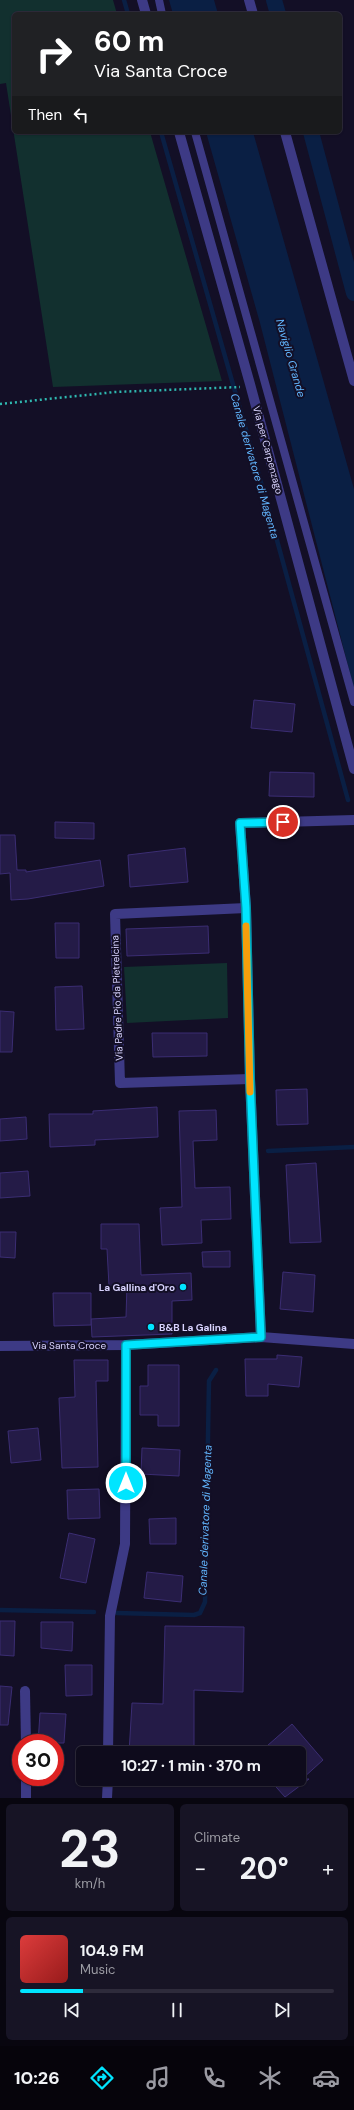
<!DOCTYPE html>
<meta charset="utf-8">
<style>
:root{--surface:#0e0b1c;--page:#171425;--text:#f1f3f6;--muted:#9b9ba3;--line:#2e2b3b;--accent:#00e5ff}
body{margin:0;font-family:"DM Sans",sans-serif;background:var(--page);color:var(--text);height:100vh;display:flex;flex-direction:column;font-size:15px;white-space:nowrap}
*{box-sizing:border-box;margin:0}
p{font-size:13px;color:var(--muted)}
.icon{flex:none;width:22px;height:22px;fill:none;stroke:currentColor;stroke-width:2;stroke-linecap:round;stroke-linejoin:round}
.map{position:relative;height:1798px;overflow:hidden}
.details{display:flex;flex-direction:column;gap:6px;padding:6px;background:#08060f;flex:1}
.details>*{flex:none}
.guide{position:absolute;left:12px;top:12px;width:330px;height:122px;border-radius:6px;box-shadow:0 1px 3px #0004,0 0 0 1px var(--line);background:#202124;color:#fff;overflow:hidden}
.speed{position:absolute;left:12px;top:1734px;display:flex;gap:8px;font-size:20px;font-weight:700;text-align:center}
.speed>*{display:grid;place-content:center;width:52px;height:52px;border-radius:50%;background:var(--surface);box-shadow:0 1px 3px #0004,0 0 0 1px var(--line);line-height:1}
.speed .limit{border:6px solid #d22;background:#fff;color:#111}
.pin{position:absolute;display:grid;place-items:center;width:34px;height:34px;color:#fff;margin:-17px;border:2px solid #fff;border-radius:50%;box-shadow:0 1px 4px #0007}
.me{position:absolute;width:44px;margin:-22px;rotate:0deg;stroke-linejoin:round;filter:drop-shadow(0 0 3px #0008)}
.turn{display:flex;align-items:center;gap:14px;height:84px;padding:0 16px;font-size:18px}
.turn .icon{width:52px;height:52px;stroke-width:2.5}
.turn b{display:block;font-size:28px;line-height:34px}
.then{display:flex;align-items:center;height:38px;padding:0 16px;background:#0003;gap:8px;font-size:15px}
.big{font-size:30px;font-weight:700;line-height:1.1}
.details .widget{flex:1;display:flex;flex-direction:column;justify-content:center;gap:6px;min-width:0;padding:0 14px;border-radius:6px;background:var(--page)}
.details .dial{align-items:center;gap:0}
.dial b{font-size:52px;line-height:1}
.song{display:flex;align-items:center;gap:12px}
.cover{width:48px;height:48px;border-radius:6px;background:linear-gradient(135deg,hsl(0 70% 55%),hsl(0 70% 35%))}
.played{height:4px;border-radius:2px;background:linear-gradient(90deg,var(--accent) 20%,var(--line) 20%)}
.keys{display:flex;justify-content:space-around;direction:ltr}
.heat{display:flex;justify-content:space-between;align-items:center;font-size:22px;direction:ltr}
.details .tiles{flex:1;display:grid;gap:6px;grid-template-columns:1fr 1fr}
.widget:last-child{grid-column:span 2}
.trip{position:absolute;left:76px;top:1746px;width:230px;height:40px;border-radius:6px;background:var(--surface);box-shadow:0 1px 3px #0004,0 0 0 1px var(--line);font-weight:700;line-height:40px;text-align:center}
.tab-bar{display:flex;height:64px;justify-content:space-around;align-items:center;background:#06040b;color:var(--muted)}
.tab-bar .icon{width:28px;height:28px}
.tab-bar .on{color:var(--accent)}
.tab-bar b{font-size:18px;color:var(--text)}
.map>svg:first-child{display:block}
</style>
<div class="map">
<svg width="354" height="1798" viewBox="0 0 354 1798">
<rect width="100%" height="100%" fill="#130f26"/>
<g fill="#12302f">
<polygon points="0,0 113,0 117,14 14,14 14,132 150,132 222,381 53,387 6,83 0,84"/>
<polygon points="227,963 228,1018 127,1023 124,967"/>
</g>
<g fill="#0a1f44">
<polygon points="169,0 214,0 218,14 173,14"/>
<polygon points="206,132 253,132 354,489 354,689 260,323"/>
</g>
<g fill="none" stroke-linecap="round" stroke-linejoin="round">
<g stroke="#0a1f44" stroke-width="4.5">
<polyline points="124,0 128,14"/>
<polyline points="161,132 266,500 348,800"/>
<polyline points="268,1151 354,1147"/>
<polyline points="0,1610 94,1612"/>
<polyline points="117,1613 194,1615 200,1613 205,1602 209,1381 216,1370"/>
</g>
<g stroke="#0a1f44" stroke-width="16">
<polyline points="274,0 278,14"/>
<polyline points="311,132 354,293"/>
</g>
</g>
<g fill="#241b47" stroke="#3b2d73">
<polygon points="254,700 295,704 292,732 251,728"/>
<polygon points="270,772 314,773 314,797 269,796"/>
<polygon points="55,822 94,823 94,839 55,838"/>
<polygon points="0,835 15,835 17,870 26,870 26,872 100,860 104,886 28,899 11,900 10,873 0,874"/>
<polygon points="185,848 188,882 130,887 128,855"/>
<polygon points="55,923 79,923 79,958 56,958"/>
<polygon points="208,926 209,953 127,956 126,929"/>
<polygon points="82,986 84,1029 56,1030 55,987"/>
<polygon points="0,1011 14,1012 12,1052 0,1052"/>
<polygon points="152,1033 207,1033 207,1056 153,1057"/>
<polygon points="307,1089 308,1124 277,1125 276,1090"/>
<polygon points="157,1107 158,1137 95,1140 95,1145 50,1147 49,1114 93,1114 93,1111"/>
<polygon points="216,1110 217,1140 193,1141 195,1188 230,1187 231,1219 201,1220 202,1243 162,1245 160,1208 182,1207 179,1111"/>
<polygon points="26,1117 27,1139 0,1141 0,1119"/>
<polygon points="316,1163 321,1242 290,1243 286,1165"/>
<polygon points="28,1171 30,1196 0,1198 0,1173"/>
<polygon points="101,1224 139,1224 141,1275 191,1273 192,1300 172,1301 172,1334 92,1337 91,1319 126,1317 127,1285 109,1286 107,1249 101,1249"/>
<polygon points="0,1232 16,1232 15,1258 0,1257"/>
<polygon points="230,1251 230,1267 203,1267 202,1252"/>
<polygon points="283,1272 315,1275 313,1312 280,1309"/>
<polygon points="53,1293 91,1293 91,1325 54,1326"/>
<polygon points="277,1355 302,1357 299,1387 268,1384 268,1396 246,1396 245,1359 277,1359"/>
<polygon points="74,1360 108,1360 108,1381 96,1381 98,1467 62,1468 59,1398 75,1397"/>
<polygon points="148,1365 179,1365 179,1426 158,1426 158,1415 140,1415 140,1386 148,1386"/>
<polygon points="38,1428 41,1460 11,1463 8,1431"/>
<polygon points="142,1448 180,1450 179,1476 141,1474"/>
<polygon points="99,1489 100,1518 68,1519 67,1490"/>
<polygon points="176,1518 176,1544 150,1544 149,1519"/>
<polygon points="69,1533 95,1539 86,1583 60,1578"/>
<polygon points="147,1572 183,1576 181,1602 144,1598"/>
<polygon points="0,1621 15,1621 14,1656 0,1655"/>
<polygon points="41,1622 73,1622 72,1651 41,1648"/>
<polygon points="165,1626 244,1627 243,1692 194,1690 194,1753 129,1753 132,1703 163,1704"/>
<polygon points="65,1665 92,1665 92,1695 66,1696"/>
<polygon points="0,1686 12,1687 8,1725 0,1725"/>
<polygon points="40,1713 66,1714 64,1743 38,1743"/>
<polygon points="292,1724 323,1760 302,1779 309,1779 285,1797 269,1779 299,1779 299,1753 259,1753"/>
</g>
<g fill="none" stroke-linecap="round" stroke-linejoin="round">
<polyline stroke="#2fb8b0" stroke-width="2.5" stroke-dasharray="2 3" stroke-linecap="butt" points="0,404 115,392 240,387"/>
<g stroke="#3d3a85" stroke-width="8">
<polyline points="159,0 162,14"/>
<polyline points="195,132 354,702"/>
</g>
<g stroke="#3d3a85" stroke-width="10">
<polyline points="246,908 115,914 120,1083 250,1079"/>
<polyline points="261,1337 250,1079 246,908 240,823 354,820"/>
<polyline points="0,1346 126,1345 261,1337 354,1344"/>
<polyline points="25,1691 26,1743"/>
<polyline points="108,1753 110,1616 125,1544 126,1345"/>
<polyline points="26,1798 26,1777"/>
<polyline points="107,1798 108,1779"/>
</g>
<g stroke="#3d3a85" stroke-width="10">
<polyline points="142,0 146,14"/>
<polyline points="249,0 253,14"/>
<polyline points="179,132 250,384 354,769"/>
<polyline points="285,132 354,381"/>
</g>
</g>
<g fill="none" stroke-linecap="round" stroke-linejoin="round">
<defs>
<polyline id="route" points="126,1483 126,1345 261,1337 250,1079 246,908 240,823 283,822"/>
</defs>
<use href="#route" stroke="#0095a6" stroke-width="10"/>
<use href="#route" stroke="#00e5ff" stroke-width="7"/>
<polyline stroke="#f59e0b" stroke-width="7" points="246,926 250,1092"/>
</g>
<g fill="#00e5ff" stroke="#130f26" stroke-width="1.5">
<circle cx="183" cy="1287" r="4"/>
<circle cx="151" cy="1327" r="4"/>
</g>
<g text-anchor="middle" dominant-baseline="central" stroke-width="4" stroke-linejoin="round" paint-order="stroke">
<g font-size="10" fill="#d9d4ff" stroke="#130f26">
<text transform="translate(268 450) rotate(75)">Via per Carpenzago</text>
<text transform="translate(117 998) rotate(-92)">Via Padre Pio da Pietrelcina</text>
<text x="69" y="1345">Via Santa Croce</text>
</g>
<g font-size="10" font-weight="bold" fill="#d9d4ff" stroke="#130f26" text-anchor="end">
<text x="175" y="1287">La Gallina d'Oro</text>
<text x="159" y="1327" text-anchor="start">B&amp;B La Galina</text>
</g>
<g font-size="11" font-style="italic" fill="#62b6ff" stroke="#130f26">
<text transform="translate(291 358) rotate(74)">Naviglio Grande</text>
<text transform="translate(255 466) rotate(74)">Canale derivatore di Magenta</text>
<text transform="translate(205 1520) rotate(-88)">Canale derivatore di Magenta</text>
</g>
</g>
</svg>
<div class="speed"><div class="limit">30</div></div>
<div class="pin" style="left:283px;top:822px;background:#d93025"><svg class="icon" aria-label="arrive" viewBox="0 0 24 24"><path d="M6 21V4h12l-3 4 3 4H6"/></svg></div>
<svg class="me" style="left:126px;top:1483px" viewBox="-20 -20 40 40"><circle r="17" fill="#00e5ff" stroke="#fff" stroke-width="3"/><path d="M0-11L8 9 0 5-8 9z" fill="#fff"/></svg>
<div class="trip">10:27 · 1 min · 370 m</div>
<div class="guide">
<div class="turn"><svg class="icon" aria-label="right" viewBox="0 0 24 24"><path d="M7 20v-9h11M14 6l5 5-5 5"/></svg><div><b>60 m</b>Via Santa Croce</div></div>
<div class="then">Then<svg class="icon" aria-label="left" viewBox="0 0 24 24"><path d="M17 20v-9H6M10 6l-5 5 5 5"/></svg></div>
</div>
</div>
<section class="details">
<div class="tiles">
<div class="widget dial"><b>23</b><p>km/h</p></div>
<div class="widget"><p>Climate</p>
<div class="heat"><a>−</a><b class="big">20°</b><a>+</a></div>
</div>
<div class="widget">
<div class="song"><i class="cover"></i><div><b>104.9 FM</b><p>Music</p></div></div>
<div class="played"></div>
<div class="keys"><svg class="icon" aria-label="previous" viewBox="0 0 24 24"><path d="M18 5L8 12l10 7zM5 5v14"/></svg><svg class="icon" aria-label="pause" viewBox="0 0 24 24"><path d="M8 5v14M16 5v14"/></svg><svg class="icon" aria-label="next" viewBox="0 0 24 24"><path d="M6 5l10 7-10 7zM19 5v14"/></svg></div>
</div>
</div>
</section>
<nav class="tab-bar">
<b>10:26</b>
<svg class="icon on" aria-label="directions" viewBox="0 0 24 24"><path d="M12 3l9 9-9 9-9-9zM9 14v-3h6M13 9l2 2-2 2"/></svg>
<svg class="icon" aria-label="music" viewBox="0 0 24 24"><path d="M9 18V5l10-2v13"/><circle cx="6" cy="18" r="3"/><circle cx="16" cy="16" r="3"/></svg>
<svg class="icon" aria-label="phone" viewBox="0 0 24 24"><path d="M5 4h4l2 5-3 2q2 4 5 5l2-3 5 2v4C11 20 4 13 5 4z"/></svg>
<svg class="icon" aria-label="climate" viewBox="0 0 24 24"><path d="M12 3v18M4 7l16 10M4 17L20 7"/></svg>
<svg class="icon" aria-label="car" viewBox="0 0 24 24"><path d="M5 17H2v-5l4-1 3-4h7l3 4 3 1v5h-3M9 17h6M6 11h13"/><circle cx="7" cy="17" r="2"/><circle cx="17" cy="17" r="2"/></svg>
</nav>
